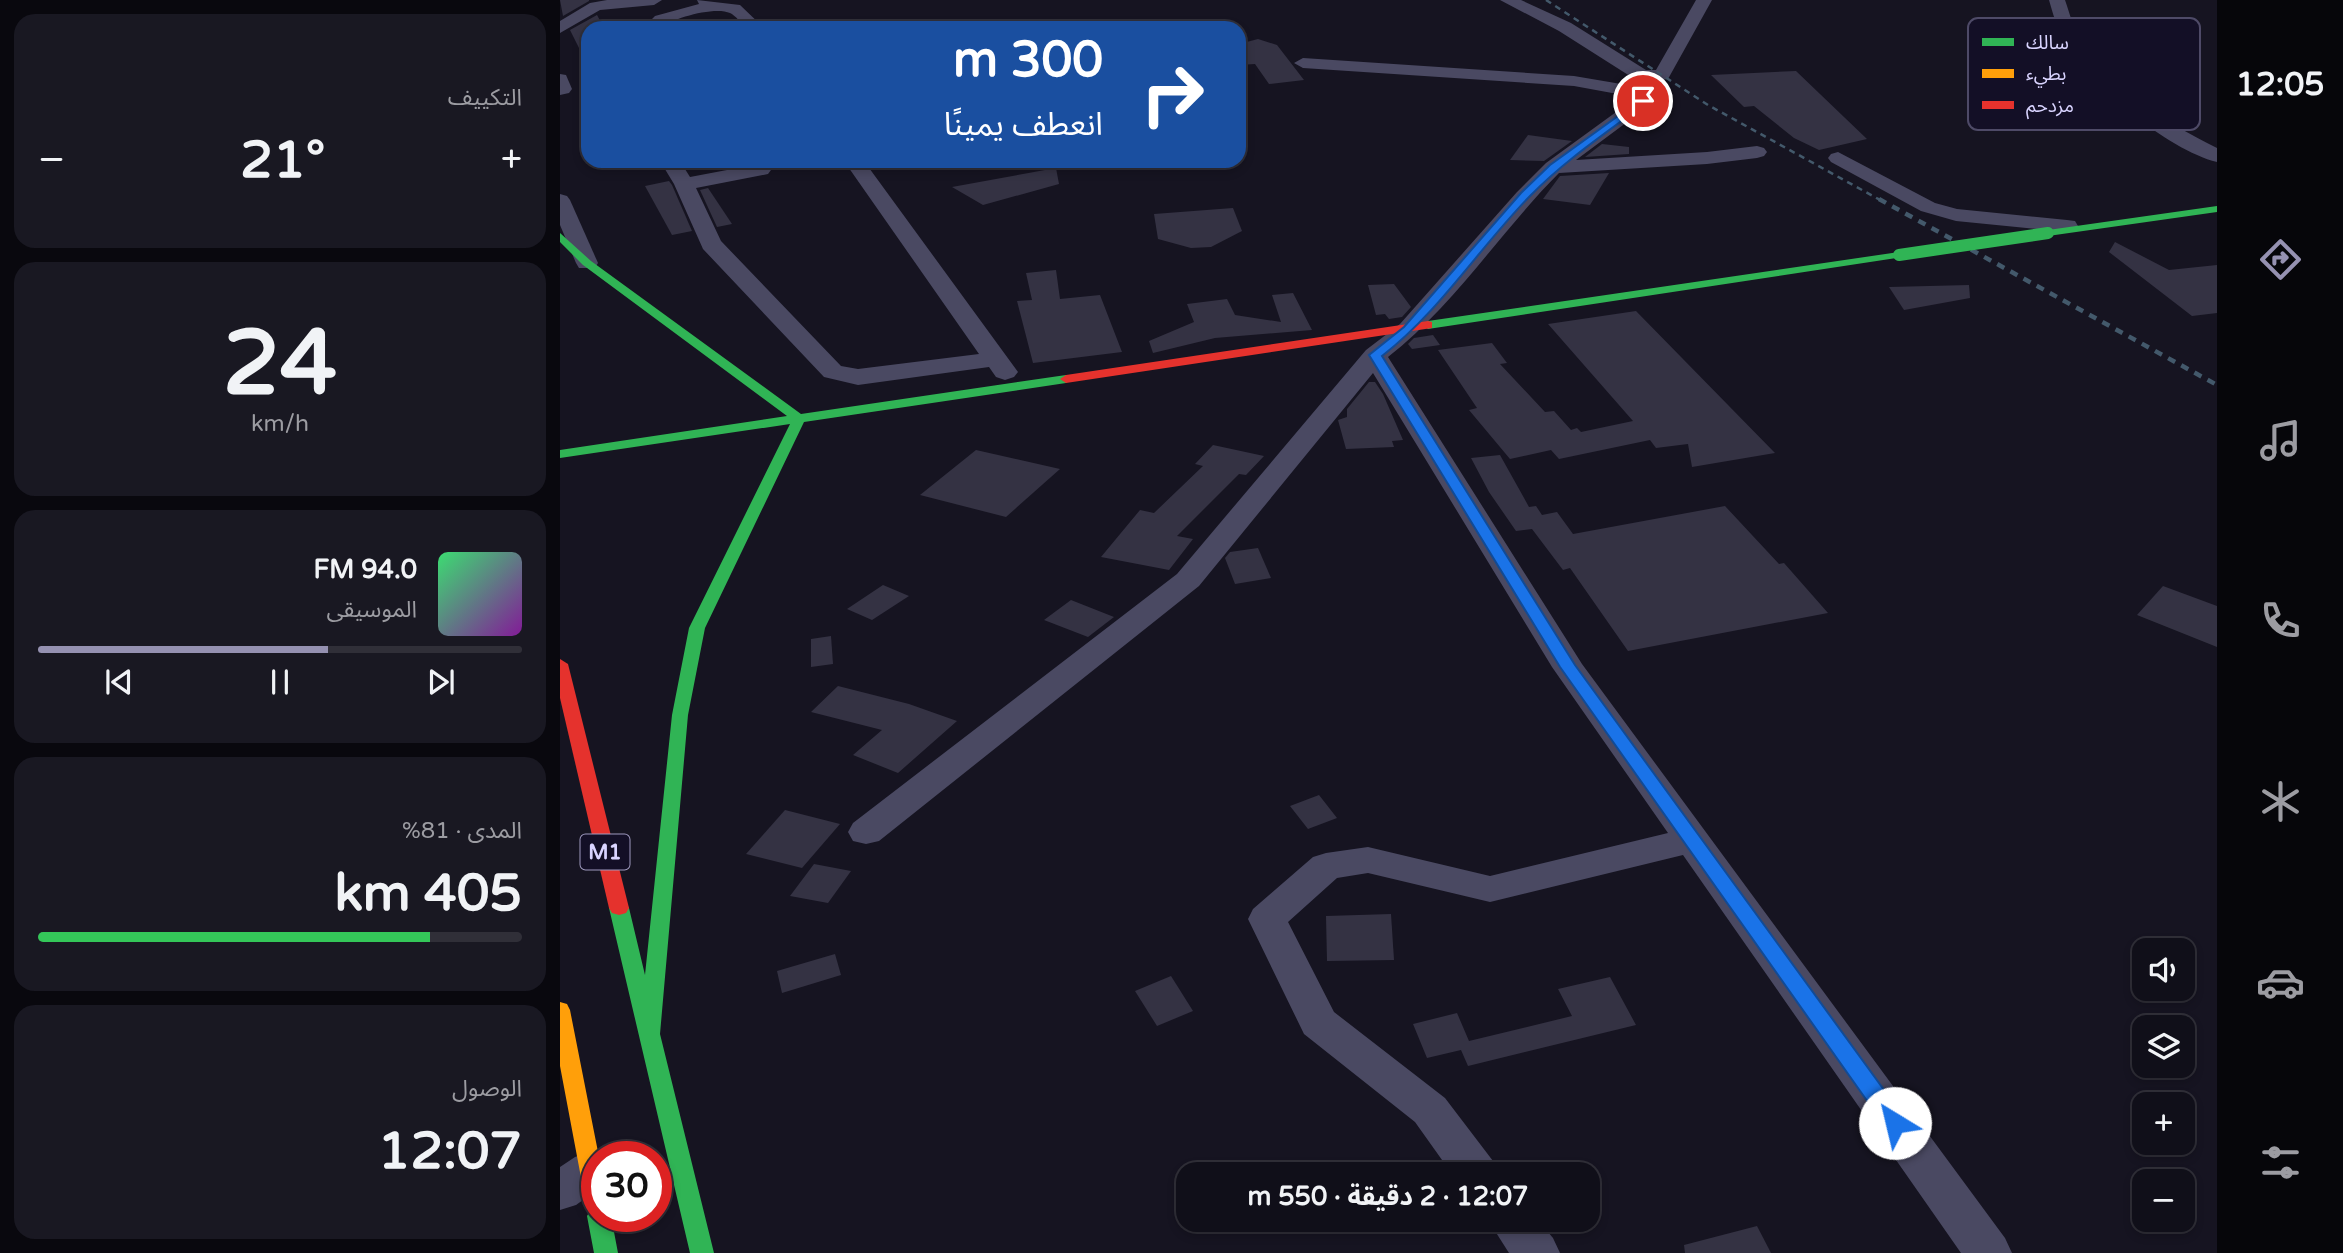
<!DOCTYPE html>
<html lang="ar">
<meta charset="utf-8">
<style>
:root{--surface:#100f19;--page:#191822;--text:#f1f3f6;--muted:#9c9ca2;--line:#302f38;--accent:#9591b1}
body{margin:0;font-family:"Varela Round","Noto Sans Arabic",sans-serif;background:var(--page);color:var(--text);direction:rtl;height:100vh;display:flex;flex-direction:column;font-size:26px;white-space:nowrap}
*{box-sizing:border-box;margin:0}
p{font-size:23px;color:var(--muted)}
.icon{flex:none;width:38px;height:38px;fill:none;stroke:currentColor;stroke-width:2;stroke-linecap:round;stroke-linejoin:round}
.map{position:relative;flex:1;overflow:hidden;direction:ltr}
.drawer{display:flex;flex-direction:column;gap:14px;padding:14px;background:#09080e;width:560px}
.drawer>*{flex:none}
.banner{position:absolute;left:21px;top:21px;width:665px;height:147px;border-radius:21px;box-shadow:0 4px 10px #0003,0 0 0 2px var(--line);direction:rtl;background:#1a4fa0;color:#fff;overflow:hidden}
.controls{position:absolute;left:1572px;top:938px;display:grid;gap:14px}
.controls a{display:grid;place-items:center;width:63px;height:63px;border-radius:14px;background:var(--surface);box-shadow:0 4px 10px #0003,0 0 0 2px var(--line);font-size:35px}
.speed{position:absolute;left:21px;top:1141px;display:flex;gap:14px;font-size:35px;font-weight:700;text-align:center}
.speed>*{display:grid;place-content:center;width:91px;height:91px;border-radius:50%;background:var(--surface);box-shadow:0 4px 10px #0003,0 0 0 2px var(--line);line-height:1}
.speed .limit{border:10px solid #d22;background:#fff;color:#111}
.pin{position:absolute;display:grid;place-items:center;width:60px;height:60px;color:#fff;margin:-30px;border:4px solid #fff;border-radius:50%;box-shadow:0 2px 7px #0007}
.me{position:absolute;width:77px;margin:-38px;rotate:324deg;stroke-linejoin:round;filter:drop-shadow(0 0 5px #0008)}
.turn{display:flex;align-items:center;gap:24px;height:147px;padding:0 28px;font-size:32px}
.turn .icon{width:91px;height:91px;stroke-width:2.5}
.turn b{display:block;font-size:49px;line-height:60px}
.big{font-size:52px;font-weight:700;line-height:1.1}
.drawer .tile{flex:1;display:flex;flex-direction:column;justify-content:center;gap:10px;min-width:0;padding:0 24px;border-radius:21px;background:var(--page)}
.drawer .dial{align-items:center;gap:0}
.dial b{font-size:91px;line-height:1}
.song{display:flex;align-items:center;gap:21px}
.cover{width:84px;height:84px;border-radius:10px;background:linear-gradient(135deg,hsl(140 70% 55%),hsl(290 70% 35%))}
.played{height:7px;border-radius:4px;background:linear-gradient(90deg,var(--accent) 60%,var(--line) 60%)}
.keys{display:flex;justify-content:space-around;direction:ltr}
.heat{display:flex;justify-content:space-between;align-items:center;font-size:38px;direction:ltr}
.charge{height:10px;border-radius:5px;background:linear-gradient(90deg,#34c759 81%,var(--line) 0)}
.trip{position:absolute;left:616px;top:1162px;width:424px;height:70px;border-radius:21px;background:var(--surface);box-shadow:0 4px 10px #0003,0 0 0 2px var(--line);font-weight:700;line-height:70px;text-align:center;direction:rtl}
main{display:flex;flex:1;min-height:0}
.menu{display:flex;flex-direction:column;width:126px;justify-content:space-around;align-items:center;background:#06060a;color:var(--muted)}
.menu .icon{width:49px;height:49px}
.menu .active{color:var(--accent)}
.menu b{font-size:32px;color:var(--text)}
.map>svg:first-child{display:block}
</style>
<main>
<nav class="menu">
<b>12:05</b>
<svg class="icon active" aria-label="directions" viewBox="0 0 24 24"><path d="M12 3l9 9-9 9-9-9zM9 14v-3h6M13 9l2 2-2 2"/></svg>
<svg class="icon" aria-label="music" viewBox="0 0 24 24"><path d="M9 18V5l10-2v13"/><circle cx="6" cy="18" r="3"/><circle cx="16" cy="16" r="3"/></svg>
<svg class="icon" aria-label="phone" viewBox="0 0 24 24"><path d="M5 4h4l2 5-3 2q2 4 5 5l2-3 5 2v4C11 20 4 13 5 4z"/></svg>
<svg class="icon" aria-label="climate" viewBox="0 0 24 24"><path d="M12 3v18M4 7l16 10M4 17L20 7"/></svg>
<svg class="icon" aria-label="car" viewBox="0 0 24 24"><path d="M5 17H2v-5l4-1 3-4h7l3 4 3 1v5h-3M9 17h6M6 11h13"/><circle cx="7" cy="17" r="2"/><circle cx="17" cy="17" r="2"/></svg>
<svg class="icon" aria-label="filters" viewBox="0 0 24 24"><path d="M4 7h16M4 17h16"/><circle cx="9" cy="7" r="2"/><circle cx="15" cy="17" r="2"/></svg>
</nav>
<div class="map">
<svg width="1657" height="1253" viewBox="0 0 1657 1253">
<rect width="100%" height="100%" fill="#161421"/>
<g fill="#343243">
<polygon points="0,0 29,0 29,1 3,16"/>
<polygon points="37,15 44,28 28,28 28,66 10,30"/>
<polygon points="698,39 717,45 744,80 709,84 695,64 679,65 679,44"/>
<polygon points="1236,71 1284,117 1307,139 1259,150 1234,138 1194,106 1184,107 1151,75"/>
<polygon points="968,135 1012,141 984,161 950,160"/>
<polygon points="1042,144 1069,147 1069,154 1025,157"/>
<polygon points="496,168 499,184 423,205 392,187"/>
<polygon points="1049,173 1030,205 983,199 1000,176"/>
<polygon points="109,181 112,185 132,231 112,235 85,186"/>
<polygon points="148,188 172,224 157,227 140,190"/>
<polygon points="673,208 682,231 651,247 631,248 598,239 594,214"/>
<polygon points="1555,242 1609,270 1657,265 1657,313 1632,316 1549,252"/>
<polygon points="496,270 500,299 540,295 562,352 473,363 457,301 472,300 466,273"/>
<polygon points="834,284 851,307 842,317 829,319 825,314 816,315 808,285"/>
<polygon points="1409,285 1410,298 1344,310 1329,287"/>
<polygon points="733,293 752,330 655,338 593,353 589,341 634,322 627,304 667,299 675,315 721,322 712,295"/>
<polygon points="1076,311 1215,453 1132,467 1128,444 1096,448 1090,440 999,459 991,450 950,459 909,410 917,408 878,350 932,343 947,363 940,364 985,412 994,411 1011,430 1017,428 1021,432 1073,421 988,324"/>
<polygon points="873,335 880,345 852,349 848,344 854,338"/>
<polygon points="809,382 815,382 823,394 843,440 832,441 834,447 786,449 778,420 787,417 787,409"/>
<polygon points="653,445 704,456 686,475 679,474 617,536 633,539 609,570 541,557 580,510 594,513 643,466 635,464"/>
<polygon points="416,450 500,469 446,517 360,495"/>
<polygon points="940,455 969,507 976,506 982,515 997,512 1013,534 1165,506 1219,564 1224,563 1268,613 1068,651 1010,568 1003,570 972,529 956,531 929,492 911,458"/>
<polygon points="698,548 711,578 675,584 665,558 670,552"/>
<polygon points="323,585 349,596 312,620 287,609"/>
<polygon points="1603,586 1657,606 1657,647 1577,615"/>
<polygon points="511,600 554,617 528,637 484,620"/>
<polygon points="271,636 273,664 251,667 251,639"/>
<polygon points="278,686 349,704 397,721 338,773 293,755 322,730 251,712"/>
<polygon points="759,795 777,818 748,829 730,806"/>
<polygon points="225,810 280,824 242,868 186,854"/>
<polygon points="254,864 291,871 268,903 230,896"/>
<polygon points="831,914 834,960 767,961 766,916"/>
<polygon points="275,954 281,975 222,993 217,971"/>
<polygon points="611,976 633,1011 597,1026 575,991"/>
<polygon points="1050,977 1076,1025 908,1066 901,1050 867,1058 853,1024 897,1013 909,1041 1012,1016 998,989"/>
<polygon points="1197,1226 1211,1253 1125,1253 1124,1245"/>
</g>
<g fill="none" stroke-linecap="round" stroke-linejoin="round">
<g fill="#4a4962" fill-rule="evenodd">
<polygon points="47,0 102,0 94,5 40,10 0,33 0,21 30,3"/>
<path d="M137,0L180,5L204,28H186C182,24 175,15 170,13C155,6 112,18 101,28H83L95,16L139,4Z"/>
<path d="M940,0H961L1011,23L1086,70H1096L1136,0H1152L1108,79L1091,81L1094,94L1090,105L1016,160L1147,152L1197,146L1204,148L1207,152L1204,156L1197,158L1147,164L999,173C940,232 894,306 828,357L1022,664L1445,1238L1452,1253H1401L1123,855L930,902L808,873L777,878L728,922L774,1012L885,1098L933,1161L939,1174H892L855,1122L744,1034L688,919L693,909L753,857L766,853L808,847L930,876L1108,833L992,667L813,373L639,586L319,841L306,844L293,841L288,832L293,823L617,574L806,350L840,324L957,192L986,163L1074,99V97L1014,86L743,68L734,63L743,58L1014,76L1073,86V78L999,31Z"/>
<path d="M1489,0H1505C1510,14 1513,28 1521,41C1551,90 1607,123 1657,148V162C1608,150 1528,84 1504,40C1497,28 1493,14 1489,0Z"/>
<polygon points="0,74 6,75 12,89 9,93 0,95"/>
<polygon points="1278,152 1375,203 1397,209 1507,220 1515,221 1518,226 1515,231 1507,232 1396,221 1361,211 1271,162 1268,158 1271,154"/>
<polygon points="100,161 120,161 130,177 188,166 184,161 204,161 211,170 208,174 136,188 161,241 281,366 298,369 419,354 284,161 304,161 458,372 454,377 445,380 436,377 429,367 298,385 264,377 143,249 114,184"/>
<polygon points="0,194 7,196 10,200 38,263 35,268 19,268 16,263 0,225"/>
<polygon points="31,1151 47,1157 37,1157 37,1190 16,1205 0,1210 0,1167 15,1157"/>
<polygon points="928,1220 978,1220 993,1238 1000,1253 949,1253"/>
</g>
<g fill="#30b455" fill-rule="evenodd">
<polygon points="1657,206 1657,212 1488,236 1483,233 1488,230"/>
<polygon points="0,233 31,261 241,414 506,375 512,379 506,383 244,422 145,628 128,715 100,1034 154,1253 130,1253 49,908 52,903 59,901 66,903 69,908 85,975 112,715 129,628 230,424 0,458 0,450 227,416 23,265 0,242"/>
<polygon points="1339,252 1343,253 1343,257 868,329 862,325 868,321"/>
<polygon points="37,1207 37,1216 51,1216 58,1253 34,1253 27,1216 31,1209"/>
</g>
<polygon fill="#ff9f0a" fill-rule="evenodd" points="0,1002 7,1004 10,1010 39,1157 37,1157 37,1214 29,1211 26,1204 0,1066"/>
<g fill="#e5322d" fill-rule="evenodd">
<polygon points="868,321 872,322 872,328 506,383 500,379 506,375"/>
<polygon points="0,659 8,664 69,908 66,913 59,915 52,913 49,908 0,698"/>
</g>
<polyline stroke="#43596b" stroke-width="2.5" stroke-dasharray="6 5" stroke-linecap="butt" points="986,0 1148,105 1322,201"/>
<polyline stroke="#43596b" stroke-width="4.5" stroke-dasharray="8 7" stroke-linecap="butt" points="1319,199 1657,385"/>
<polyline stroke="#30b455" stroke-width="12" points="1339,255 1488,233"/>
</g>
<path fill="#1a73e8" stroke="#114b97" stroke-width="2" d="M1083,98L1088,101L1086,103C1046,133 1005,160 970,196C919,248 880,311 822,356L1015,665L1343,1116L1346,1123L1343,1129L1335,1132L1327,1129L1000,667L809,355L844,327L961,193L990,165Z"/>
<g text-anchor="middle" dominant-baseline="central" stroke-width="7" stroke-linejoin="round" paint-order="stroke">
<rect fill="#130f26" stroke="#9e99be" stroke-width="2" x="20.5" y="834.5" width="49" height="35" rx="5"/>
<g font-size="21" font-weight="bold" fill="#d9d4ff">
<text x="45" y="852">M1</text>
</g>
</g>
<rect x="1408" y="18" width="232" height="112" rx="10" fill="#130f26" stroke="#4e4a67" stroke-width="2"/>
<rect x="1422" y="38" width="32" height="8" fill="#30b455"/>
<rect x="1422" y="69" width="32" height="9" fill="#ff9f0a"/>
<rect x="1422" y="101" width="32" height="8" fill="#e5322d"/>
<g font-size="19" fill="#d9d4ff">
<text x="1466" y="49">سالك</text>
<text x="1466" y="80">بطيء</text>
<text x="1466" y="112">مزدحم</text>
</g>
</svg>
<div class="controls">
<a><svg class="icon" aria-label="sound" viewBox="0 0 24 24"><path d="M4 9h4l5-4v14l-5-4H4zM17 9q2 3 0 6"/></svg></a>
<a><svg class="icon" aria-label="layers" viewBox="0 0 24 24"><path d="M12 4l9 5-9 5-9-5zM3 14l9 5 9-5"/></svg></a>
<a>+</a>
<a>−</a>
</div>
<div class="speed"><div class="limit">30</div></div>
<div class="pin" style="left:1083px;top:101px;background:#d93025"><svg class="icon" aria-label="arrive" viewBox="0 0 24 24"><path d="M6 21V4h12l-3 4 3 4H6"/></svg></div>
<svg class="me" style="left:1335px;top:1123px" viewBox="-20 -20 40 40"><circle r="19" fill="#fff"/><path d="M0-13L10 11 0 6-10 11z" fill="#1a73e8"/></svg>
<div class="trip">12:07 · 2 دقيقة · 550 m</div>
<div class="banner">
<div class="turn"><svg class="icon" aria-label="right" viewBox="0 0 24 24"><path d="M7 20v-9h11M14 6l5 5-5 5"/></svg><div><b>300 m</b>انعطف يمينًا</div></div>
</div>
</div>
<section class="drawer">
<div class="tile"><p>التكييف</p>
<div class="heat"><a>−</a><b class="big">21°</b><a>+</a></div>
</div>
<div class="tile dial"><b>24</b><p>km/h</p></div>
<div class="tile">
<div class="song"><i class="cover"></i><div><b>94.0 FM</b><p>الموسيقى</p></div></div>
<div class="played"></div>
<div class="keys"><svg class="icon" aria-label="previous" viewBox="0 0 24 24"><path d="M18 5L8 12l10 7zM5 5v14"/></svg><svg class="icon" aria-label="pause" viewBox="0 0 24 24"><path d="M8 5v14M16 5v14"/></svg><svg class="icon" aria-label="next" viewBox="0 0 24 24"><path d="M6 5l10 7-10 7zM19 5v14"/></svg></div>
</div>
<div class="tile"><p>المدى · 81%</p><b class="big">405 km</b><div class="charge"></div></div>
<div class="tile"><p>الوصول</p><b class="big">12:07</b></div>
</section>
</main>
